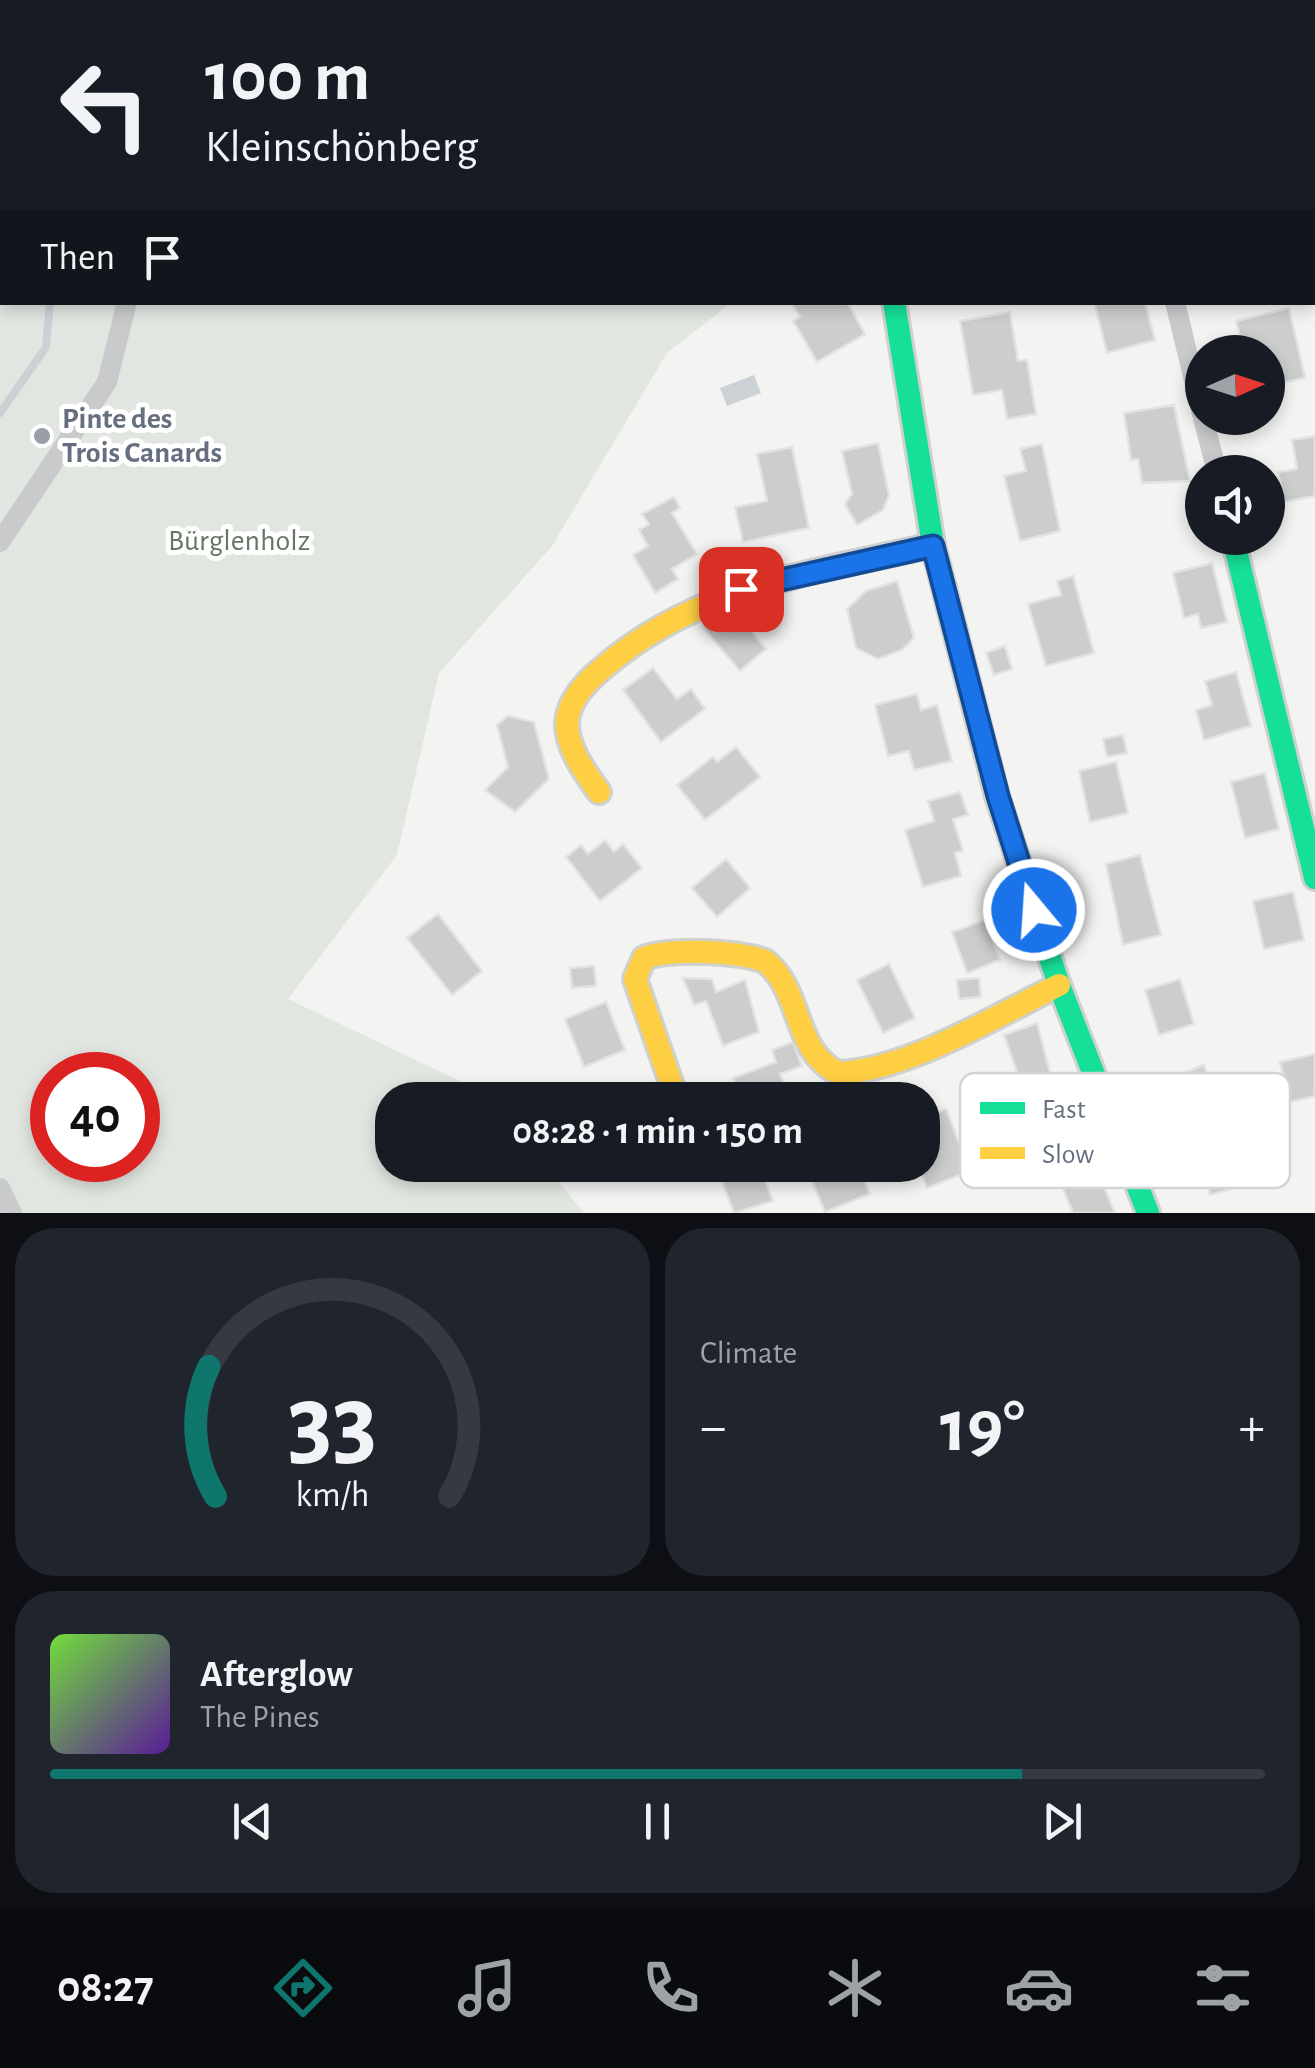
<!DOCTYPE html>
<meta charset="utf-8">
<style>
:root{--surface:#171b24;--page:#20242c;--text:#f1f3f6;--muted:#9ea1a6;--line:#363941;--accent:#0f766e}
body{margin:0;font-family:"Alegreya Sans",sans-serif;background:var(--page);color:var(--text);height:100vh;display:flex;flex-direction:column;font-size:38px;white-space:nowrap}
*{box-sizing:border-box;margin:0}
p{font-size:32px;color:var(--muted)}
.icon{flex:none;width:55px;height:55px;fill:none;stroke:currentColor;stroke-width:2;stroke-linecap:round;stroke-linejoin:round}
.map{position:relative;height:1213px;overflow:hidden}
.panel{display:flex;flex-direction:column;gap:15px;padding:15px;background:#0d0f14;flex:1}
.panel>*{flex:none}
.guide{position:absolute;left:0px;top:0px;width:1315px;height:305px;box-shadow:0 5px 15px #0003;background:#171b24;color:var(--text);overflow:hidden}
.needle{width:65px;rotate:87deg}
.controls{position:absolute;left:1185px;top:335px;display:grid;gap:20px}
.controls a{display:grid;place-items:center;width:100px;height:100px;border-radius:50%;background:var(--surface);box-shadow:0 5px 15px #0003;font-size:50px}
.speed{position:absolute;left:30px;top:1052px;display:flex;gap:20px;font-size:50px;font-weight:700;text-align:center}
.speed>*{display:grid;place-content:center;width:130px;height:130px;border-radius:50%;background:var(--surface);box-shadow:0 5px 15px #0003;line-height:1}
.speed .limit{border:15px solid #d22;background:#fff;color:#111}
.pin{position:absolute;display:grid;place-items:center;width:85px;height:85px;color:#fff;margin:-42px;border-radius:20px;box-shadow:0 5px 15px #0006}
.me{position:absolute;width:110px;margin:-55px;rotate:342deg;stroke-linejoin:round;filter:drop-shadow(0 0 8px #0008)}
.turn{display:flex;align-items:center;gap:35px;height:210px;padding:0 40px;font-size:45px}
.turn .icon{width:130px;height:130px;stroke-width:2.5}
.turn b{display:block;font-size:70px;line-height:85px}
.then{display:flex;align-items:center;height:95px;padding:0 40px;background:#0003;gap:20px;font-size:38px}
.big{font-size:75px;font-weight:600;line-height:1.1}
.panel .widget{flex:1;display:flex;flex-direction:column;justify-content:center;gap:15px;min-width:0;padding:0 35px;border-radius:40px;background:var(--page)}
.panel .dial{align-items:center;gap:0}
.dial svg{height:260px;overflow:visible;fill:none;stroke:var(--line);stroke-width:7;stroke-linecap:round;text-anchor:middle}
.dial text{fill:var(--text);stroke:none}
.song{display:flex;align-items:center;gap:30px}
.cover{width:120px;height:120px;border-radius:15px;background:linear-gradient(135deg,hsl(100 70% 55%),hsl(270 70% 35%))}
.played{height:10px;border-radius:5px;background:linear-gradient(90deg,var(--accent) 80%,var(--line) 80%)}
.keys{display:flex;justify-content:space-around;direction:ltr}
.heat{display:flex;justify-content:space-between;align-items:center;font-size:55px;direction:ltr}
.panel .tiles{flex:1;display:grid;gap:15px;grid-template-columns:1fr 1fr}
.widget:last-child{grid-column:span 2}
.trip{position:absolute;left:375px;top:1082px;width:565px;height:100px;border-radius:40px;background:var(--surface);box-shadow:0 5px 15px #0003;font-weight:600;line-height:100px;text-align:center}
.tab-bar{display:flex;height:160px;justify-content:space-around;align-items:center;background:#090b0e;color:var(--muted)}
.tab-bar .icon{width:70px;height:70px}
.tab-bar .on{color:var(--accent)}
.tab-bar b{font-size:45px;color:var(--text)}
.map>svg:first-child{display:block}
</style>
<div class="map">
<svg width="1315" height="1213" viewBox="0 0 1315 1213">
<rect width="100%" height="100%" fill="#f3f4f2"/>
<path fill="#e2e6e1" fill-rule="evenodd" d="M0,0H744L2,2V302L731,303L667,353L552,546L439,673L397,855L288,999L485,1093L491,1100H392V1165H545L584,1213H0ZM52,1075H138V1160H52Z"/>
<polygon fill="#ccd1d5" points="754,375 761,393 727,406 720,388"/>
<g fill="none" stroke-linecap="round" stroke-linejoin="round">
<g stroke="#ccd1d5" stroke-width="8">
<polyline points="32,0 32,2"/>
<polyline points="0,413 46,347 50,302"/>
</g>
</g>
<g fill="#cccece" stroke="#e2e3e2" stroke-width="2.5">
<polygon points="1315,0 1315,69 1312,70 1312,2 1288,2"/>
<polygon points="791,302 847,302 865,334 817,362 793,321 800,317"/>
<polygon points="1094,302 1145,302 1155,340 1107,353"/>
<polygon points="1289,308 1305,378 1273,385 1268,352 1264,349 1244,352 1236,321"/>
<polygon points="1010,312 1018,361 1027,360 1036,414 1007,419 1002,390 973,395 960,321"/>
<polygon points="1174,405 1190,481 1142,483 1138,459 1131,460 1124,413"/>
<polygon points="1315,436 1315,496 1284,502 1278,472 1297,469 1292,440"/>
<polygon points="878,443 889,495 883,510 857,525 845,504 852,494 842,451"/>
<polygon points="1042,444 1060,531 1020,541 1004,476 1026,471 1020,449"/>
<polygon points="792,447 809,528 743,542 735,507 767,501 757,454"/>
<polygon points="674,497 680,508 672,513 697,554 672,569 678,579 655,593 633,555 648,546 639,530 649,524 642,514"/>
<polygon points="1212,563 1227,622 1201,628 1198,614 1184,618 1173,573"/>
<polygon points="1073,576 1094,653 1046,666 1028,604 1061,595 1057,581"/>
<polygon points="897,581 914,638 902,650 878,659 856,648 847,609 866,591"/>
<polygon points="728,604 766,649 740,671 702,626"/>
<polygon points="1005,646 1012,669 994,675 986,653"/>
<polygon points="653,668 677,699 691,689 705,709 661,742 623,690"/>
<polygon points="1236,672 1251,726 1204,740 1196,710 1212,705 1205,681"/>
<polygon points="917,694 921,710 937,705 952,761 914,770 909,751 888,756 875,705"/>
<polygon points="508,716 534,722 549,779 515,812 485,790 508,767 497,725"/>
<polygon points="1123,735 1127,753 1107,757 1103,739"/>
<polygon points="736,747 760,777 705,820 677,785 713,757 717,762"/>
<polygon points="1116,762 1128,813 1090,822 1079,771"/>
<polygon points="1265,773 1279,829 1245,838 1231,782"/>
<polygon points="960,792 968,815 953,819 963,851 955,853 961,876 923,887 905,830 934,821 928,801"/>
<polygon points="605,840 614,852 623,844 642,868 600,901 566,857 581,845 588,854"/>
<polygon points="1140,855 1161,935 1123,945 1106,864"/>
<polygon points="726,859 750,888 717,917 692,888"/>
<polygon points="1293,892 1304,940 1264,949 1253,901"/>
<polygon points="438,914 482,971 452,995 407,938"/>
<polygon points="985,920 1000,960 967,973 952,932"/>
<polygon points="889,964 915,1018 883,1033 857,980"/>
<polygon points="594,966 596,986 572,988 570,968"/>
<polygon points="683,978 712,979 716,992 745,980 759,1032 723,1046 706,1001 694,1005"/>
<polygon points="979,978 981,997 959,999 957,980"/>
<polygon points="1180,979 1194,1024 1159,1035 1145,990"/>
<polygon points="606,1002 625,1050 584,1067 565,1019"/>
<polygon points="1037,1023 1055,1091 1035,1098 1027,1078 1020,1080 1004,1035"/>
<polygon points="793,1042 802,1066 780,1074 790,1100 742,1100 733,1078 776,1062 772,1050"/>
<polygon points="1315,1054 1315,1096 1290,1102 1280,1062"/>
<polygon points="1204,1065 1217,1101 1185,1114 1171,1078"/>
<polygon points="946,1109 970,1171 927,1188 918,1165 922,1165 922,1118"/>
<polygon points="1231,1141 1245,1185 1210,1195 1197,1151"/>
<polygon points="831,1165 859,1165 870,1194 825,1212 809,1174"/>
<polygon points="760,1167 773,1201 734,1213 722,1182"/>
<polygon points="1099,1174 1115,1213 1073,1213 1063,1189"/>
</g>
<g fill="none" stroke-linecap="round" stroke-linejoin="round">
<defs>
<g id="fast">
<polyline points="894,302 933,545 997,796 1059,985 1148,1213"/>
<polyline points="1233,538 1315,878"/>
</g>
<g id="slow">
<path d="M599,792C585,772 567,749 567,723C568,700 588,680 604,667C698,586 817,572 933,545"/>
<path d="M677,1100L635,979L644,958C672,948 737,951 765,961C803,991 792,1050 838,1073C908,1070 996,1016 1059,985"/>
</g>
</defs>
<use href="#fast" stroke="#cfd0d0" stroke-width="28"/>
<use href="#slow" stroke="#cfd0d0" stroke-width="28"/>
<g stroke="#c9cacc" stroke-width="20">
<polyline points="130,0 130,2"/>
<polyline points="831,0 832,2"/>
<polyline points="1102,0 1103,2"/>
<polyline points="1063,2 1067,0"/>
<polyline points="1175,302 1202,414"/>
<polyline points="1203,418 1217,472"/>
<polyline points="0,542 107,382 127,302"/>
<polyline points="700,1165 700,1166"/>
<polyline points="0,1188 12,1213"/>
</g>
<use href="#fast" stroke="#16e098" stroke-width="22"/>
<use href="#slow" stroke="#ffcf43" stroke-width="22"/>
</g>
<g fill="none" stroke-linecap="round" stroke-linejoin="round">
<defs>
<polyline id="route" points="741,589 933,546 998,796 1034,910"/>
</defs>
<use href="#route" stroke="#114b97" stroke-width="25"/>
<use href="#route" stroke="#1a73e8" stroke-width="18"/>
</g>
<circle fill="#979ea8" stroke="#fff" stroke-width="4" cx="42" cy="436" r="10"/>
<g text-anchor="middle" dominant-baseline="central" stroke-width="10" stroke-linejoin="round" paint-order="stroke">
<g font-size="30" font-weight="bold" fill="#666f80" stroke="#fff" text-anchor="start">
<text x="62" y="419">Pinte des<tspan x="62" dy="34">Trois Canards</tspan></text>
</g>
<g font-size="30" fill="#647864" stroke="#fff">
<text x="239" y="541">Bürglenholz</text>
</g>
</g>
<rect x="960" y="1073" width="330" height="115" rx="15" fill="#fff" stroke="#d1d4d9" stroke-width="2.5"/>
<rect x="980" y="1102" width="45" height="12" fill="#16e098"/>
<rect x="980" y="1147" width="45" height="12" fill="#ffcf43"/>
<g font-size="28" fill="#666f80">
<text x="1042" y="1118">Fast</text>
<text x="1042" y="1163">Slow</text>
</g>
</svg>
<div class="controls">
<a><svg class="needle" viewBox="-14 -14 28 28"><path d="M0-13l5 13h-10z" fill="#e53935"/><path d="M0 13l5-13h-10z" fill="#9ea1a6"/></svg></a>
<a><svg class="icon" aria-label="sound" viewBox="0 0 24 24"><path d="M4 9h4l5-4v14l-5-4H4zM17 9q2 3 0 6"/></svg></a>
</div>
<div class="speed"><div class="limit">40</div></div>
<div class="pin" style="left:741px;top:589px;background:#d93025"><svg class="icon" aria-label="arrive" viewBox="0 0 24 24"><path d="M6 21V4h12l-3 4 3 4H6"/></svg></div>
<svg class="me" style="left:1034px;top:910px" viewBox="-20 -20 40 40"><circle r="17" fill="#1a73e8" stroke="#fff" stroke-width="3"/><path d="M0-11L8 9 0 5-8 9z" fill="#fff"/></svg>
<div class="trip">08:28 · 1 min · 150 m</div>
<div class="guide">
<div class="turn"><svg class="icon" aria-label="left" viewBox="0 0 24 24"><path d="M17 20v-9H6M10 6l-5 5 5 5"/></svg><div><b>100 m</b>Kleinschönberg</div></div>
<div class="then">Then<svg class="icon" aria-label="arrive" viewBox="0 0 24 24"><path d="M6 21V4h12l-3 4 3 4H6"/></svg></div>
</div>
</div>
<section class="panel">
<div class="tiles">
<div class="widget dial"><svg viewBox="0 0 100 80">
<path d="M14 69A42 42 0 1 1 86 69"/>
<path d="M14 69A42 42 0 0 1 12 29" stroke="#0f766e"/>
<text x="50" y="56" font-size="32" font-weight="700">33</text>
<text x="50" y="72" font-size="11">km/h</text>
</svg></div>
<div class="widget"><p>Climate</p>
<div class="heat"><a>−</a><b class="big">19°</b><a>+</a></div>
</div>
<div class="widget">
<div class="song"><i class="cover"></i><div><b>Afterglow</b><p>The Pines</p></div></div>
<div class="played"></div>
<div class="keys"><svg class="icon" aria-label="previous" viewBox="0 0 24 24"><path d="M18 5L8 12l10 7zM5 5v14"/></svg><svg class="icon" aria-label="pause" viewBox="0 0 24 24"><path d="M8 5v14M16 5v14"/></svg><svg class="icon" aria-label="next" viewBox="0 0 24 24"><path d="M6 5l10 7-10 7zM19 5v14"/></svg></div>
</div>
</div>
</section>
<nav class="tab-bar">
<b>08:27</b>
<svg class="icon on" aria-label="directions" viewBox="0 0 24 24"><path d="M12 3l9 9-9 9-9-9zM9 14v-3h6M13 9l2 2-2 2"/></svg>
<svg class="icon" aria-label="music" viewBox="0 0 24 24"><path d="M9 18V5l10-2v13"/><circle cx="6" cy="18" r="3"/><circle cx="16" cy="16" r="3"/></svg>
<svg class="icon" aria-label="phone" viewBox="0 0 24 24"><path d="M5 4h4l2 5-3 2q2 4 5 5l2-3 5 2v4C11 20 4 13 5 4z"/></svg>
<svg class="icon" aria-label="climate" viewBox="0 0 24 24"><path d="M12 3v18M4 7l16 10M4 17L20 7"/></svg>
<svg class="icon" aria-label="car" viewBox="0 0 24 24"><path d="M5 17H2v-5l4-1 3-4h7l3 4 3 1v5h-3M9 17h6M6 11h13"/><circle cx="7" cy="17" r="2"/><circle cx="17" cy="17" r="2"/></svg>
<svg class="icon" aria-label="filters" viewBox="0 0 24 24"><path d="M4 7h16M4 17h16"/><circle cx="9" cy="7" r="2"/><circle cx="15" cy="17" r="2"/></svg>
</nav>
